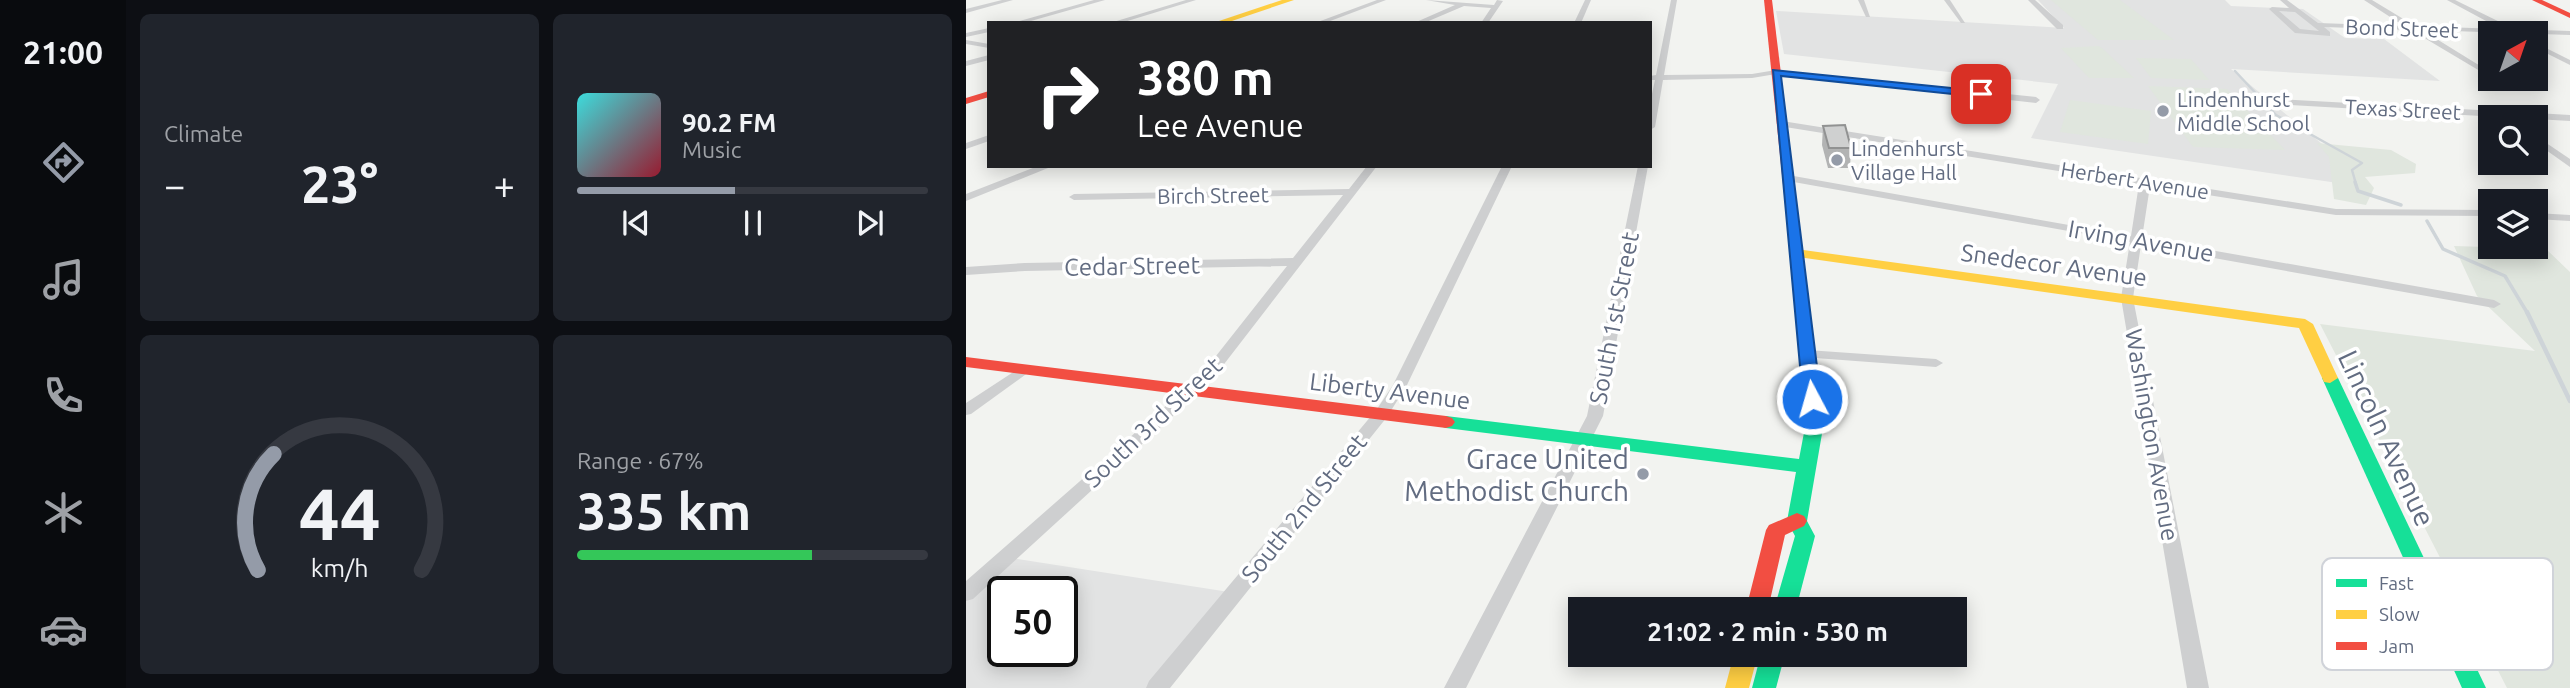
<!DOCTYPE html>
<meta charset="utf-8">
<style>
:root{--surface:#171b24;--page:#20242c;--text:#f1f3f6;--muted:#9ea1a6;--line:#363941;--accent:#949ba8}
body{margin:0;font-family:Ubuntu,sans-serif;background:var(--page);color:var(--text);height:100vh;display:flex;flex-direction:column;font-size:26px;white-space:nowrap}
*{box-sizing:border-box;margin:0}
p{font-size:23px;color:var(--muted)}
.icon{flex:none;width:38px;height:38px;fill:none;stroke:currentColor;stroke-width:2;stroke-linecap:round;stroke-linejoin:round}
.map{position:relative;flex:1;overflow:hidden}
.drawer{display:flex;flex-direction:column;gap:14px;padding:14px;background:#0d0f14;width:840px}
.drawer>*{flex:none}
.hud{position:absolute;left:21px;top:21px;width:665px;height:147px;border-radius:0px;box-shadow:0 4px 18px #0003;background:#202124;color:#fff;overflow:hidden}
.needle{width:46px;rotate:40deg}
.tools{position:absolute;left:1512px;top:21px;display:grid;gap:14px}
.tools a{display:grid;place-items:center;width:70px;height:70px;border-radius:0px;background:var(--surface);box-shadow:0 4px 18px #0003;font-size:35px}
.speed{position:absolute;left:21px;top:576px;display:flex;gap:14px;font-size:35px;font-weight:700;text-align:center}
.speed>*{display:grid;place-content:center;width:91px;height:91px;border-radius:50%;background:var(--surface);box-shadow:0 4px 18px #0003;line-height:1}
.speed .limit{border:4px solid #111;border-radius:10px;background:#fff;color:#111}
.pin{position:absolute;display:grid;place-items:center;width:60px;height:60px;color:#fff;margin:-30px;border-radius:14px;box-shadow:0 4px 10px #0006}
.me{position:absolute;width:77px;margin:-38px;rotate:354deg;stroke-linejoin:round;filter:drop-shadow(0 0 5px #0008)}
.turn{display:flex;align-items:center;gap:24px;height:147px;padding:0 35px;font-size:32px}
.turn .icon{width:91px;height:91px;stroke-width:2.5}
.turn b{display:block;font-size:49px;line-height:60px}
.big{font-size:52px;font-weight:700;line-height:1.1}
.drawer .tile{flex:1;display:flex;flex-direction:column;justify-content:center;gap:10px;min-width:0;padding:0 24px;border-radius:10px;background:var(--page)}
.drawer .dial{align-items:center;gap:0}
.dial svg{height:182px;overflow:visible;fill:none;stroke:var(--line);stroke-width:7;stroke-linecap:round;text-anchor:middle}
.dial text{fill:var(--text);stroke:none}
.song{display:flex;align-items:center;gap:21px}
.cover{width:84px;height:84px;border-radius:10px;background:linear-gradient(135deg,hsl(180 70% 55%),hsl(350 70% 35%))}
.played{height:7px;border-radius:4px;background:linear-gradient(90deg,var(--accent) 45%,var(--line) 45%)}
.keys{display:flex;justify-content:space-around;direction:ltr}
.heat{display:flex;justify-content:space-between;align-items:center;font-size:38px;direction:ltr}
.charge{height:10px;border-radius:5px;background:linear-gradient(90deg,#34c759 67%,var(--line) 0)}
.drawer .tiles{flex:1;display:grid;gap:14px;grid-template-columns:repeat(2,1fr)}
.trip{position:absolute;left:602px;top:597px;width:399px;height:70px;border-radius:0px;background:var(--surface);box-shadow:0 4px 18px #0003;font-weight:700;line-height:70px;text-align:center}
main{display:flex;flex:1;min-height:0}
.tabs{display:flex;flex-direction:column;width:126px;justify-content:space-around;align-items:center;background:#090b0e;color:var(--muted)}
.tabs .icon{width:49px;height:49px}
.tabs .current{color:var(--accent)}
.tabs b{font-size:32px;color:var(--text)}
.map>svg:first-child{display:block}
</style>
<main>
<nav class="tabs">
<b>21:00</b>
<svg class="icon current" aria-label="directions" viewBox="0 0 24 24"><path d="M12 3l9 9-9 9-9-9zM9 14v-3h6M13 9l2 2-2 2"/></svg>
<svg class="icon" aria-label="music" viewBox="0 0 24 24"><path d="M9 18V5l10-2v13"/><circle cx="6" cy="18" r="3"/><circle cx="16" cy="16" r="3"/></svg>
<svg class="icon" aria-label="phone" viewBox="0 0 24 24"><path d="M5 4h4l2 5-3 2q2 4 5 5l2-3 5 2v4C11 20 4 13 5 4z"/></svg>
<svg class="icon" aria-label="climate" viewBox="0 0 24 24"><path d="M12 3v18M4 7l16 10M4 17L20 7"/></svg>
<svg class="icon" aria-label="car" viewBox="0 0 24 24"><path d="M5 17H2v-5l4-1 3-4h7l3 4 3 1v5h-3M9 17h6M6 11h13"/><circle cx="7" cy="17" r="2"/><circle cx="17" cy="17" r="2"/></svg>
</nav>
<section class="drawer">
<div class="tiles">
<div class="tile"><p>Climate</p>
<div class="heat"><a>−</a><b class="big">23°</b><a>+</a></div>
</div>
<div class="tile">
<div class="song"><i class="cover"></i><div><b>90.2 FM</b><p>Music</p></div></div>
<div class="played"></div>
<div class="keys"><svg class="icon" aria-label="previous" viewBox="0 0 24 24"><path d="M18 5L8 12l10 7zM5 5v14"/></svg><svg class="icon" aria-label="pause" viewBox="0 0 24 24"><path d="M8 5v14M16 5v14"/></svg><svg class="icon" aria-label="next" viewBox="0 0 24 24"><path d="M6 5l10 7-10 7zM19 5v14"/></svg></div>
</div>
<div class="tile dial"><svg viewBox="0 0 100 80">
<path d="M14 69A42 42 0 1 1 86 69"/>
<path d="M14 69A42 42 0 0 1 21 18" stroke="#949ba8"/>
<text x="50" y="56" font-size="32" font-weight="700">44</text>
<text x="50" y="72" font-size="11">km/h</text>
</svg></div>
<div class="tile"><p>Range · 67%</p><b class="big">335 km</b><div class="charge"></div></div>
</div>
</section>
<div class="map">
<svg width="1604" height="688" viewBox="0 0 1604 688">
<rect width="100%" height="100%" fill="#f2f3f0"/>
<g fill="#e2e3e3" fill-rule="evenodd">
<polygon points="1072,0 1259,0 1265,6 1337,9 1379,38 1418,39 1474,81 1265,69 1367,153 1372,183 1065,138 1092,84 818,54 810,11 1098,28"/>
<path d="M46,558L263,592L183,688H0V601ZM37,592H96V651H37Z"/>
</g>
<g fill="#e0e6de">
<polygon points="1085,0 1154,0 1208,40 1132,40"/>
<polygon points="1132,46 1136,48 1168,78 1123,78 1095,48"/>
<polygon points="1170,58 1225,59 1243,80 1185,78"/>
<polygon points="1182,86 1261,89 1319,150 1227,147"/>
<polygon points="1104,100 1185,111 1182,144 1094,132"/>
<polygon points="1351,143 1425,150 1450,164 1449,173 1399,177 1408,188 1400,205 1368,199 1363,157"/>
<polygon points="1488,246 1580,249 1604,272 1604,688 1541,688 1354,324 1569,351 1511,296"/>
</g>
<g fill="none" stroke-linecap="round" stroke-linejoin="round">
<polyline stroke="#ced4d8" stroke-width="2.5" points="1269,71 1310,115 1396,163 1386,170 1390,184"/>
<g stroke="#ced4d8" stroke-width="3.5">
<polyline points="1389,182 1392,191 1435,205"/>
<polyline points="1461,221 1477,249 1539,276 1562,314"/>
</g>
<polyline stroke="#ced4d8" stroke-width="4.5" points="1561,312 1604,401"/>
<g fill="#cecfd0" fill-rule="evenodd">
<polygon points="36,0 47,0 0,13 0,9"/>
<polygon points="128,0 139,0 58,23 46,23"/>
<polygon points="220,0 230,0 155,23 144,23"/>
<polygon points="411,0 420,0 359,23 349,23"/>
<polygon points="460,0 528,5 531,0 537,1 522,23 515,23 525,8 498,6 458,23 448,23 489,5"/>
<polygon points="619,0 625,0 615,23 608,23"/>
<polygon points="705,0 711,0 698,75 786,74 810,70 1070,97 1074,100 1070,103 810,74 786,78 697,80 689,127 684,130 684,103 689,80 684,80 684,76 690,75"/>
<polygon points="892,0 898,0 904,17 900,17"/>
<polygon points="978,0 984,0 999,23 995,23"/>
<polygon points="1062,0 1069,0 1097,25 1097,29 1091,29"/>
<path d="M1314,0H1321L1352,23L1438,26L1398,0H1406L1449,26L1535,29L1481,0H1489L1542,26V29L1604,31V35L1456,30L1524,72V77L1445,30L1358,27L1364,32V36L1329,33L1303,9L1306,7L1323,8ZM1313,11L1329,12L1353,31L1334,29Z"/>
<polygon points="23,28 23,32 0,37 0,33"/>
<polygon points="0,40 23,44 23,48 0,44"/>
<polygon points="1570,43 1604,60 1604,65 1570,48"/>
<polygon points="23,55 23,60 0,66 0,61"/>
<polygon points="1527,79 1536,79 1545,85 1538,87"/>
<polygon points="1311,99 1604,115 1604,121 1308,104 1308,100"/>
<polygon points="816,121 1370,209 1524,210 1524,216 1370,215 1184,186 1176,238 1528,300 1535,304 1528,308 1175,245 1167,298 1243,688 1221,688 1155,298 1164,242 822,181 817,178 822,175 1165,236 1173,184 813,126 813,122"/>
<polygon points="23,135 23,141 0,149 0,143"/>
<polygon points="1570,136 1604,159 1604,167 1570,143"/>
<polygon points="72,166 87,166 0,201 0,194"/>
<polygon points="401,166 411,166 245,381 7,599 0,601 0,581 235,375 321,266 59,271 0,275 0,267 59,263 327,258 377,195 108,200 103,197 108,194 383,189"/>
<polygon points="536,166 546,166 441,385 421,417 204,688 180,688 183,681 411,409 427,385"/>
<polygon points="672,166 682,166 637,416 500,688 478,688 621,416"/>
<polygon points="1570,213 1604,215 1604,221 1570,219"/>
<polygon points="841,350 970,359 977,363 970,367 836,357 834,354"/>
<polygon points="58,365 63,366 65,369 63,372 5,414 0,415 0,403"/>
</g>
<g fill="#16e098" fill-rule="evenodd">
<polygon points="837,307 844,311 858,422 841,521 849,536 830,609 808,609 829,536 821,521 830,472 480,428 474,426 471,422 474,418 480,416 833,459 840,422 830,311"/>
<polygon points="1364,373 1372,378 1520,688 1496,688 1356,378"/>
<polygon points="795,654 819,654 810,688 786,688"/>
</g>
<g fill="#ffcf43" fill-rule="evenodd">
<polygon points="316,0 328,0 260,23 247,23"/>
<polygon points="830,249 1339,319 1347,324 1372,378 1364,383 1358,382 1333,328 825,256 823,253"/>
<polygon points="768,654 792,654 783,688 759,688"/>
</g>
<g fill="#f24e42" fill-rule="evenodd">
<polygon points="798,0 806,0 844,311 837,315 830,311"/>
<polygon points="1566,0 1576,0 1604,13 1604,18"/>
<polygon points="23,91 23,97 0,104 0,98"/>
<polygon points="0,357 480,416 486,418 489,422 486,426 480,428 0,367"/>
<polygon points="831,513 838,516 841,521 838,526 819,535 802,609 780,609 800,530 803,525"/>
</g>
</g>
<polygon fill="#b2b3b3" points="857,126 885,148 884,168 862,168 856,145"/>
<polygon fill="#cfd0d0" stroke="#919292" stroke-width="2" points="879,125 885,148 863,148 857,126"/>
<polygon fill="#1a73e8" stroke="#114b97" stroke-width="2" points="807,70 1015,91 1020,94 1015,97 815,76 855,399 846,405 837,399"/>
<g fill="#949ba8" stroke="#fff" stroke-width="2.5">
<circle cx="1197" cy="111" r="7"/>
<circle cx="871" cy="160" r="7"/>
<circle cx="677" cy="474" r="7"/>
</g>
<g text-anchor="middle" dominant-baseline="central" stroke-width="7" stroke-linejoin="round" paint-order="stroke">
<g font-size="21" fill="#626c81" stroke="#fff">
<text transform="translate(1436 28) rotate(2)">Bond Street</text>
<text transform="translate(1437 109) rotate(3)">Texas Street</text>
<text transform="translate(1169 180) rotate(9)">Herbert Avenue</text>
<text transform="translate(247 195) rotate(-1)">Birch Street</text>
</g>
<g font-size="21" fill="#626c81" stroke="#fff" text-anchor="start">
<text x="1211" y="99">Lindenhurst<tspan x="1211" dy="24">Middle School</tspan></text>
<text x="885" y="148">Lindenhurst<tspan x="885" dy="24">Village Hall</tspan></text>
</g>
<g font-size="24" fill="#626c81" stroke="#fff">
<text transform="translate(1175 241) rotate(10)">Irving Avenue</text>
<text transform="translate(1088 265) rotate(8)">Snedecor Avenue</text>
<text transform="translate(166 266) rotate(-1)">Cedar Street</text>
<text transform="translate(648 318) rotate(-79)">South 1st Street</text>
<text transform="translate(424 391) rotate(7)">Liberty Avenue</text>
<text transform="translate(187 422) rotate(-43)">South 3rd Street</text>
<text transform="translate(1186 435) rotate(80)">Washington Avenue</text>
<text transform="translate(338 508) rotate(-51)">South 2nd Street</text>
</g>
<g font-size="28" fill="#626c81" stroke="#fff">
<text transform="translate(1421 438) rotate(65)">Lincoln Avenue</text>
</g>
<g font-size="28" fill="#626c81" stroke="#fff" text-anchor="end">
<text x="663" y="458">Grace United<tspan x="663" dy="32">Methodist Church</tspan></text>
</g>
</g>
<rect x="1356" y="558" width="231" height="112" rx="10" fill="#fff" stroke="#d0d3d9" stroke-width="2"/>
<rect x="1370" y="579" width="31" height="8" fill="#16e098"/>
<rect x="1370" y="610" width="31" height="9" fill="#ffcf43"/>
<rect x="1370" y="642" width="31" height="8" fill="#f24e42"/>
<g font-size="19" fill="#626c81">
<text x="1413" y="590">Fast</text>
<text x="1413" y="621">Slow</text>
<text x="1413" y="653">Jam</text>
</g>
</svg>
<div class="tools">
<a><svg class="needle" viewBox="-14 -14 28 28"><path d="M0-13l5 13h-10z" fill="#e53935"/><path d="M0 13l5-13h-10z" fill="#9ea1a6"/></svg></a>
<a><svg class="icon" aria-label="search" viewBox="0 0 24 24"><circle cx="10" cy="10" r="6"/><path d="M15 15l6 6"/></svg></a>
<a><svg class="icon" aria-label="layers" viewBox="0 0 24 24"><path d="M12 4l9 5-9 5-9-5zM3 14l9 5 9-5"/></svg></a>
</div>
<div class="speed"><div class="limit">50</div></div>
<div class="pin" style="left:1015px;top:94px;background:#d93025"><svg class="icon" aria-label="arrive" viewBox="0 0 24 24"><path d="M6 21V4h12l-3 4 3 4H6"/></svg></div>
<svg class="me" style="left:846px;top:399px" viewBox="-20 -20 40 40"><circle r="17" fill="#1a73e8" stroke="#fff" stroke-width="3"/><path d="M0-11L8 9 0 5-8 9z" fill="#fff"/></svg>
<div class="trip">21:02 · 2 min · 530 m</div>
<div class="hud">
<div class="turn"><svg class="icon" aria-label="right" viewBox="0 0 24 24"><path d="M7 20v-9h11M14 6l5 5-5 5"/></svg><div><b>380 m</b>Lee Avenue</div></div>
</div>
</div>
</main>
